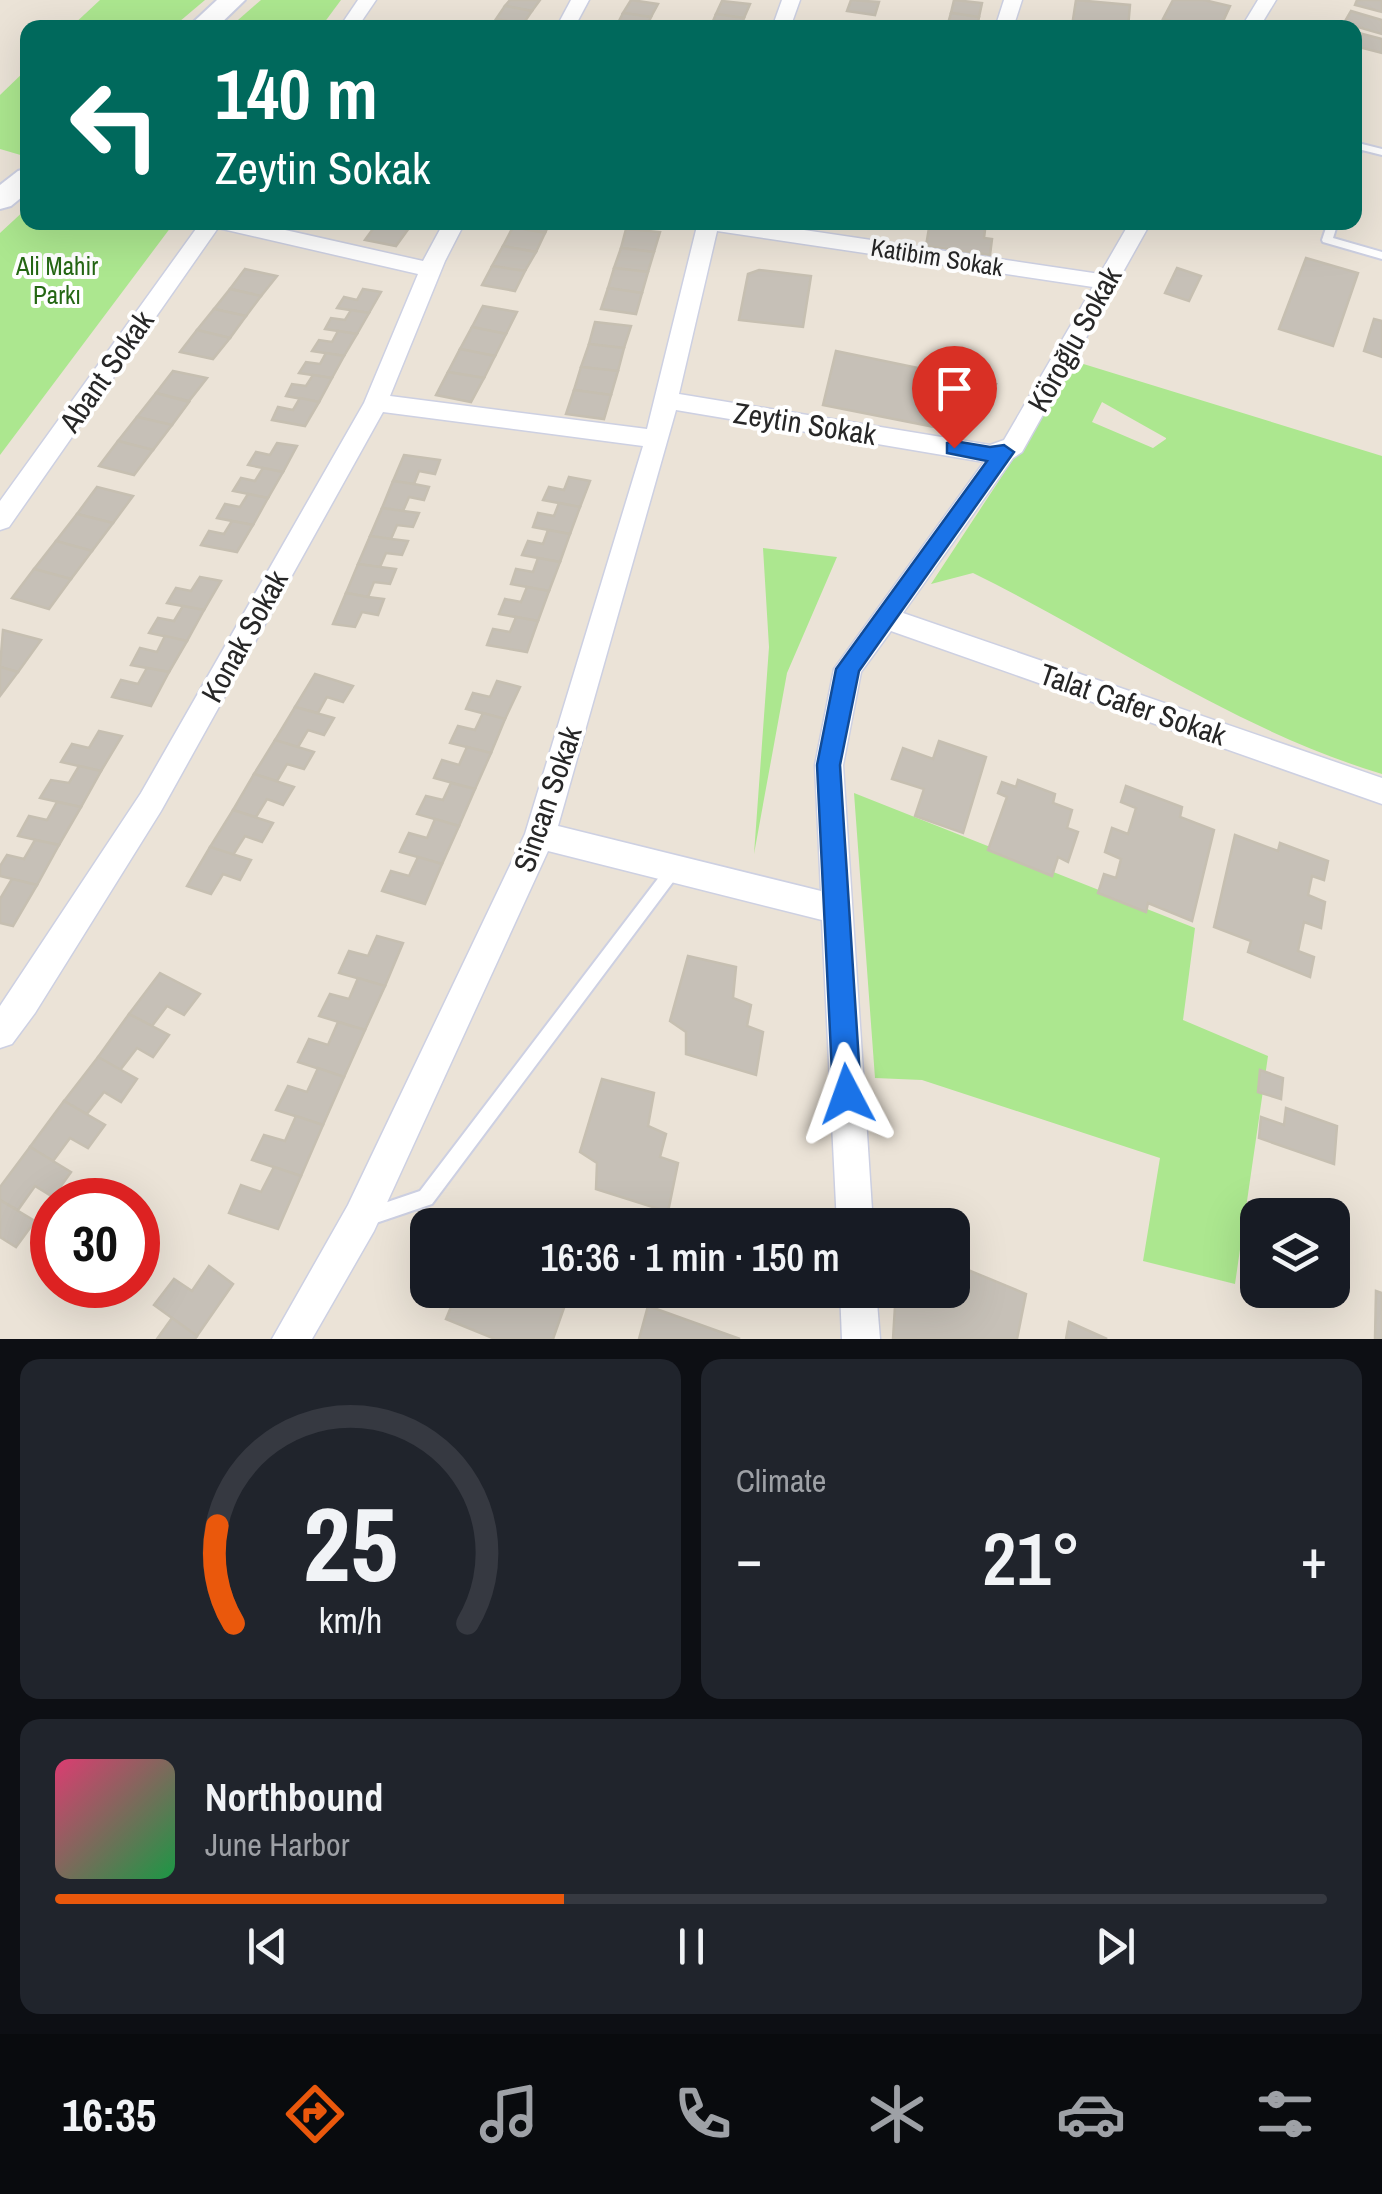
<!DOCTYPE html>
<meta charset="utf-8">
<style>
:root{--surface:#171b24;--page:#20242c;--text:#f1f3f6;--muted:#9ea1a6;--line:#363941;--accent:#ea580c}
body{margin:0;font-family:"Archivo Narrow",sans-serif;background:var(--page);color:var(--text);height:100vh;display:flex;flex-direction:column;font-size:38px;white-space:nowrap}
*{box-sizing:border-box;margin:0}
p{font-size:32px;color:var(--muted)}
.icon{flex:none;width:55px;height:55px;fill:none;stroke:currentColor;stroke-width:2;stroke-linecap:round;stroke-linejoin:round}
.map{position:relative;height:1339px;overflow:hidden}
.details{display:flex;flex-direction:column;gap:20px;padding:20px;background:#0d0f14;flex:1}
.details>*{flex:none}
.hud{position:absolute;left:20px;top:20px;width:1342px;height:210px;border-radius:20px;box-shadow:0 10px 40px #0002;background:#00695c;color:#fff;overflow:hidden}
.tools{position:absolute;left:1240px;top:1198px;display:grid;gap:20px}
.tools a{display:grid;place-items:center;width:110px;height:110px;border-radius:20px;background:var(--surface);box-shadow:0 10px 40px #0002;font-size:50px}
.speed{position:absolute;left:30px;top:1178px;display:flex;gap:20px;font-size:50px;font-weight:700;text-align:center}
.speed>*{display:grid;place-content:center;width:130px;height:130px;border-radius:50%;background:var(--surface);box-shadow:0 10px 40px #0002;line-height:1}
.speed .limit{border:15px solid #d22;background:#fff;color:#111}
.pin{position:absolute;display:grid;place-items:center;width:85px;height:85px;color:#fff;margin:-102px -42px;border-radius:50% 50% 50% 0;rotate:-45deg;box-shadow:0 0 10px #0007}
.pin .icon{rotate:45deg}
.me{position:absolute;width:110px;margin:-55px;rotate:356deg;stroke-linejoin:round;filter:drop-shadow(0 0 8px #0008)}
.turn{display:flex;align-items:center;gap:35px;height:210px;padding:0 30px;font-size:45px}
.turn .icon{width:130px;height:130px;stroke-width:2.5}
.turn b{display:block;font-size:70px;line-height:85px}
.big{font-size:75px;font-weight:600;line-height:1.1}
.details .tile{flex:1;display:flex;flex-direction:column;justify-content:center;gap:15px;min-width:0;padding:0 35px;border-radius:20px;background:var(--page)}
.details .dial{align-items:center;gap:0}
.dial svg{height:260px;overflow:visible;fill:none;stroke:var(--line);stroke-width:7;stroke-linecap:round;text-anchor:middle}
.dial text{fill:var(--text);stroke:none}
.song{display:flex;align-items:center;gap:30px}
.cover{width:120px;height:120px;border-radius:15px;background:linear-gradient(135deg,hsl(340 70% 55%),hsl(140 70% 35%))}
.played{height:10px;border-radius:5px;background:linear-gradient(90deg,var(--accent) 40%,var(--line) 40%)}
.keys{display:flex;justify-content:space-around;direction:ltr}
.heat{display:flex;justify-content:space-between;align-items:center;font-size:55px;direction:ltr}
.details .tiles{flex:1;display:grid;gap:20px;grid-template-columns:1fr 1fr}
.tile:last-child{grid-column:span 2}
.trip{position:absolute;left:410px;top:1208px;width:560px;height:100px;border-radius:20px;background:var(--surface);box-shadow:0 10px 40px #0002;font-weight:600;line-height:100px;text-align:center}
.menu{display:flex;height:160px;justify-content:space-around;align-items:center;background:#090b0e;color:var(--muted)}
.menu .icon{width:70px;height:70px}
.menu .current{color:var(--accent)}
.menu b{font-size:45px;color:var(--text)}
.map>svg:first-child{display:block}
</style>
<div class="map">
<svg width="1382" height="1339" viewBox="0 0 1382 1339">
<rect width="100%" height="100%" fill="#ebe3d7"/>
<g fill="#ace78f" fill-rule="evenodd">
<polygon points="100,0 205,0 173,27 71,27"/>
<polygon points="261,0 341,0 321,27 230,27"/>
<polygon points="27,69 28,153 24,156 0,149 0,95"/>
<polygon points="27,208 28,222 174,223 0,455 0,233"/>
<path d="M1077,362L1382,456V774C1236,730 1109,640 973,573L931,584ZM1102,402L1166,438V439L1153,448L1092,422Z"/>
<polygon points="763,548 837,557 787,673 754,854 769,647"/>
<polygon points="854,793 1195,928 1183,1020 1268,1056 1235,1284 1143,1261 1160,1158 922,1080 875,1078"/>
</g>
<g fill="#c6c0b7" stroke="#c6bfb1" stroke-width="2.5">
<polygon points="510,0 540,0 532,11 505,6"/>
<polygon points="631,0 658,4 651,17 623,13"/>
<polygon points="851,0 879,2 875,15 847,11"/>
<polygon points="954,0 982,3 979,17 951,13"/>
<polygon points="1076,0 1130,5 1128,28 1072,26"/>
<polygon points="1173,0 1204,0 1230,6 1220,28 1197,28 1163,19"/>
<polygon points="1357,0 1382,0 1382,12 1355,5"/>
<polygon points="722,1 750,4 744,18 716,14"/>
<polygon points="505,6 532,11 523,24 496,19"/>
<polygon points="1351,11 1382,20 1382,34 1344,23"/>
<polygon points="623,13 651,17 646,28 616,27"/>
<polygon points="951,13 979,17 977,28 947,27"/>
<polygon points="716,14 744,18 740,28 710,28"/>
<polygon points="1355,32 1382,39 1382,53 1355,46"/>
<polygon points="378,222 385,222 409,228 396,246 365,240"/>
<polygon points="515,222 550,222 545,233 513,227"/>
<polygon points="930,222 986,222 984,238 992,239 990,255 926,246"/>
<polygon points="513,227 545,233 536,252 503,246"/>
<polygon points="626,229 660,232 654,252 621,248"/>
<polygon points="503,246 536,252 525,271 492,266"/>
<polygon points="621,248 654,252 648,272 614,268"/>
<polygon points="1306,258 1358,273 1333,346 1279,329"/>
<polygon points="492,266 525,271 515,291 482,285"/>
<polygon points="614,268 648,272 642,293 608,288"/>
<polygon points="1177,268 1201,276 1189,301 1165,293"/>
<polygon points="245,269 277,276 261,296 230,289"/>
<polygon points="759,270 811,276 803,327 739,320 748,274"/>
<polygon points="608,288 642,293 636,314 601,309"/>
<polygon points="230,289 261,296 246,316 214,309"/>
<polygon points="363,289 381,292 369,313 337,308 344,297 357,300"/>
<polygon points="483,306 517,312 506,334 472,327"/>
<polygon points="214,309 246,316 230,338 197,330"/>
<polygon points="351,310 369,313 357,334 325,329 331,318 345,320"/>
<polygon points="1374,319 1382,321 1382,357 1364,351"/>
<polygon points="595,322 631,326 624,348 589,344"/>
<polygon points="472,327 506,334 495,356 460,349"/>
<polygon points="197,330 230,338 213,359 180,352"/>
<polygon points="338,331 357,334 344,356 312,351 319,340 332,342"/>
<polygon points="589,344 624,348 618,371 581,367"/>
<polygon points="460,349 495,356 484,378 448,372"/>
<polygon points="836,351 996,384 965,433 823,405"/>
<polygon points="326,353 344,356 332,378 299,373 306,362 320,364"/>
<polygon points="581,367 618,371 611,395 574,390"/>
<polygon points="173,371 207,378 189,401 156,393"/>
<polygon points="448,372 484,378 471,402 436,395"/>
<polygon points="313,375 332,378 319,402 286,396 292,384 306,386"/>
<polygon points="574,390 611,395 604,419 566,414"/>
<polygon points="156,393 189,402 172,425 137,417"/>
<polygon points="300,398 319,402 305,426 272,420 278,407 293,410"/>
<polygon points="137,417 172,425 153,450 118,441"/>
<polygon points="118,441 153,450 134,475 99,466"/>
<polygon points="277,443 297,446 283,472 248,465 256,452 270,455"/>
<polygon points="404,455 440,460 435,474 419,471 414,484 393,481"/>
<polygon points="263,468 283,472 268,498 233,491 241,478 255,481"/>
<polygon points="569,477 590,481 580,507 543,500 549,487 564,490"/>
<polygon points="393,481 414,484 429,487 424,500 409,497 403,511 382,508"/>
<polygon points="97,487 133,496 113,523 77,514"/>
<polygon points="248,494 268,498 253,525 217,518 225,504 240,507"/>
<polygon points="559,503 580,507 570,534 533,527 538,513 554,516"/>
<polygon points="382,508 403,511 419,513 413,527 397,525 391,539 370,536"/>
<polygon points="77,514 113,523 92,551 56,541"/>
<polygon points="232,521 253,525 237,552 201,545 209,531 224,534"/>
<polygon points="548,530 570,534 560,562 522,555 528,541 543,544"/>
<polygon points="370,536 391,539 408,541 402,555 386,553 380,567 358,564"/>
<polygon points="56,541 92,551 71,579 34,569"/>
<polygon points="538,558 560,562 549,591 511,584 516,569 533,572"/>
<polygon points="358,564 380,567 396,569 390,584 374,582 368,597 346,593"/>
<polygon points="34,569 71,579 49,609 12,598"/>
<polygon points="200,577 221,581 204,610 167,603 176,588 191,591"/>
<polygon points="527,587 549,591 538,621 499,614 505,599 521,602"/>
<polygon points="346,593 368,597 384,599 378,615 362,612 355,627 333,624"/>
<polygon points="183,606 204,610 187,641 149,633 158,618 174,621"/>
<polygon points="516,617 538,621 527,652 487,645 493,629 510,632"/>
<polygon points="3,630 41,640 18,672 0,667"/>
<polygon points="165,636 187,641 169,672 131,665 140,648 157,652"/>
<polygon points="0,667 18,672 0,696"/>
<polygon points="147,668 169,672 151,706 112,697 121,680 138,684"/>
<polygon points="315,674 353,686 343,702 327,697 318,713 295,707"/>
<polygon points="497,681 520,687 505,719 466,709 473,693 490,697"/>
<polygon points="295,707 334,718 324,735 308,730 298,747 275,740"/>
<polygon points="483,713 505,719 491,753 450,743 458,726 475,730"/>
<polygon points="99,731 122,736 101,771 61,762 72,744 89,748"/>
<polygon points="275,740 314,752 304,769 287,764 277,781 254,774"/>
<polygon points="939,741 986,757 963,833 915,816 924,789 892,779 903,748 933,759"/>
<polygon points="467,747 491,753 475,789 434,778 442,760 459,765"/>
<polygon points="79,766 101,771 81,807 40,798 51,780 69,783"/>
<polygon points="254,774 294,787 283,805 267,799 256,817 233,810"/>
<polygon points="1018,780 1055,794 1053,803 1072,810 1067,828 1078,832 1068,862 1058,857 1052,876 988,850 1007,797 998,793 1002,782 1016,787"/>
<polygon points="451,783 475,789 459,826 417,814 426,796 443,800"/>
<polygon points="1126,786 1182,807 1180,817 1214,830 1192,921 1148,903 1146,912 1098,893 1104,874 1116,878 1121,859 1105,852 1112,828 1128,834 1136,808 1121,802"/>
<polygon points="57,802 81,807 59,845 18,836 29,816 47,820"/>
<polygon points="233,810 273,823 262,842 245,836 233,855 210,847"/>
<polygon points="435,819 459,826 442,864 400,852 409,833 427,838"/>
<polygon points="1235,835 1278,851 1280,843 1328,861 1324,880 1312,876 1308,895 1325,902 1321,928 1304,922 1298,951 1314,957 1310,977 1248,952 1251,941 1214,927"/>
<polygon points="35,840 59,845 37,885 0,876 0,866 7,855 24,859"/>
<polygon points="210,847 251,860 240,880 223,874 211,894 187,886"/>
<polygon points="418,857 442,864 425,904 382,891 391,871 409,876"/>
<polygon points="12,879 37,885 13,926 0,923 0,899"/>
<polygon points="377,936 403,943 385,986 339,973 349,951 368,956"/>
<polygon points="688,956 736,967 733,998 751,1005 747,1026 763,1032 756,1075 686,1054 686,1032 670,1021"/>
<polygon points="160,973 200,994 184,1015 167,1006 152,1026 129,1014"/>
<polygon points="358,978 385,986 365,1030 319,1016 330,994 349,999"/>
<polygon points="129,1014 169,1035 153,1057 137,1048 120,1070 98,1057"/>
<polygon points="338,1022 365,1030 344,1077 298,1062 309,1039 328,1045"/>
<polygon points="98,1057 137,1079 121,1102 104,1092 87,1114 64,1101"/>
<polygon points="318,1068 344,1077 323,1125 276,1110 288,1086 307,1092"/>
<polygon points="1260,1070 1283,1078 1281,1099 1258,1092"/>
<polygon points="602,1079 654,1093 648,1126 666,1134 660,1157 678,1163 668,1212 596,1189 597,1163 580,1152"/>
<polygon points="64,1101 105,1125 88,1148 70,1138 53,1161 30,1147"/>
<polygon points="1286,1108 1337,1126 1334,1164 1259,1138 1261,1117 1284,1125"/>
<polygon points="296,1116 323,1125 301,1176 252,1160 264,1135 285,1141"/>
<polygon points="30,1147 71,1172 53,1197 35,1186 18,1210 0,1200 0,1187"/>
<polygon points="274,1167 301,1176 278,1229 229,1213 241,1185 261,1192"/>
<polygon points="0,1200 35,1221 16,1247 0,1237"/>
<polygon points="584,1212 625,1225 580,1225"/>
<polygon points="956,1265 1026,1294 1017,1339 893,1339 896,1290 952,1290"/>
<polygon points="209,1266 233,1284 197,1336 154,1305 174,1279 192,1291"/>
<polygon points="458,1290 527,1290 565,1305 553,1339 495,1339 446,1319"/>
<polygon points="1376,1291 1382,1293 1382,1339 1375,1339"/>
<polygon points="648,1306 740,1339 639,1339"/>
<polygon points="172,1318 197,1336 195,1339 157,1339"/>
<polygon points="1069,1322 1107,1339 1066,1339"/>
</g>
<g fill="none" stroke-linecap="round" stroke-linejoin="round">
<defs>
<g id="service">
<polygon points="1358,143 1382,149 1382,155 1362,150 1358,157 1355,158 1355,144"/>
<polygon points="1328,222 1338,222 1333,238 1382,252 1382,259 1323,242 1322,240"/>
<polygon points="674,862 679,864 682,869 679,874 432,1204 367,1226 361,1223 358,1217 361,1211 420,1191 669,864"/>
</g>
<g id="minor">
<polygon points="358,0 376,0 357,28 339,28"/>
<polygon points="571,0 589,0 574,28 556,28"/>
<polygon points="782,0 800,0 790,28 772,28"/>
<polygon points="1004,0 1022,0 1013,28 995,28"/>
<polygon points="1258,0 1276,0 1259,28 1241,28"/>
<path d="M201,222H250L423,261L444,222H465L445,261L390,396L647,429L698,222H750L1100,274L1130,222H1151L1022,452L1013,458L903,613L1382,778V804L891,631L861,672L843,765L873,1225H837L822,920L548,851L374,1231L312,1339H272L348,1205L525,834L643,446L383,412L161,811L35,1013L12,1044L0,1048V1006L141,793L364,403L418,274L218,228L9,527L0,530V501ZM717,231L1093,287L1004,440L990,445L679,394ZM676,410L984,462L834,669L815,765L821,891L558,826Z"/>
<polygon points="840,1290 876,1290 880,1339 842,1339"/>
</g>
<g id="secondary">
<polygon points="217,0 245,0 216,28 187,28"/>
<polygon points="28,168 28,192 11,206 0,209 0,185 18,171"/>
</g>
</defs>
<use href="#service" stroke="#cdd0e2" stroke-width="4"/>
<use href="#minor" stroke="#cdd0e2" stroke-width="3"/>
<use href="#secondary" stroke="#cdd0e2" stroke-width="4"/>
<use href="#service" fill="#fff" fill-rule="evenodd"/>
<use href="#minor" fill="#fff" fill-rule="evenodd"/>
<use href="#secondary" fill="#fff" fill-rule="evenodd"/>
</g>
<polygon fill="#1a73e8" stroke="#114b97" stroke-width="2.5" points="954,441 990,447 1004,445 1014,452 859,671 840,765 861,1094 857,1104 847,1108 837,1104 833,1094 817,765 836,669 987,461 947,453 947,443"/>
<g text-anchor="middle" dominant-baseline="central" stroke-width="8" stroke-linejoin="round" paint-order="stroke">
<g font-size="25" fill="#272727" stroke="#fff">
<text transform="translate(937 257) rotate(9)">Katibim Sokak</text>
</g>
<g font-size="25" fill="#256714" stroke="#fff">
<text x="57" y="266">Ali Mahir<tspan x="57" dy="29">Parkı</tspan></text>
</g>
<g font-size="30" fill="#272727" stroke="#fff">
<text transform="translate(1074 339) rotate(-61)">Köroğlu Sokak</text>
<text transform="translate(106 371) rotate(-55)">Abant Sokak</text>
<text transform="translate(805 423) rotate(9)">Zeytin Sokak</text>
<text transform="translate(244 636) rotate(-61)">Konak Sokak</text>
<text transform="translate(1133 704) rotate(19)">Talat Cafer Sokak</text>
<text transform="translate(547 799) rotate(-71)">Sincan Sokak</text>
</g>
</g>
</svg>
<div class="tools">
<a><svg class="icon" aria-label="layers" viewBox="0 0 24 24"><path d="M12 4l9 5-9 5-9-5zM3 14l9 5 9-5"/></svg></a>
</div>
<div class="speed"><div class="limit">30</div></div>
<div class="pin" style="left:954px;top:448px;background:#d93025"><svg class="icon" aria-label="arrive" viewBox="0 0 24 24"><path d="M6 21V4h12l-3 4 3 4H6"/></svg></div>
<svg class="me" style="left:847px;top:1094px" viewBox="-20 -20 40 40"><path d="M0-17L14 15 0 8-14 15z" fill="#1a73e8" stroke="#fff" stroke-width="4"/></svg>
<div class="trip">16:36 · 1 min · 150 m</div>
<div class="hud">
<div class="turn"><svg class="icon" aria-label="left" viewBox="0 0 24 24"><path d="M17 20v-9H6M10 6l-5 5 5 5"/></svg><div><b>140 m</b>Zeytin Sokak</div></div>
</div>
</div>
<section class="details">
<div class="tiles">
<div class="tile dial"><svg viewBox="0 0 100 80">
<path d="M14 69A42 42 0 1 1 86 69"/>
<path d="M14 69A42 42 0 0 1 9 39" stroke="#ea580c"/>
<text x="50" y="56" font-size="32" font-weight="700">25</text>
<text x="50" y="72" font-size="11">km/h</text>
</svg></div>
<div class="tile"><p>Climate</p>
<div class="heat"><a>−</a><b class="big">21°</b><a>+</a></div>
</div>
<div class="tile">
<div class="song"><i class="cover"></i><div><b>Northbound</b><p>June Harbor</p></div></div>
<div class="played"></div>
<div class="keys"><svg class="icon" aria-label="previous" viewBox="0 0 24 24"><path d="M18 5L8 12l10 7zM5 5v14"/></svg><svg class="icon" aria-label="pause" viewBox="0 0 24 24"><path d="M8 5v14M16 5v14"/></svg><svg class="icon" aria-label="next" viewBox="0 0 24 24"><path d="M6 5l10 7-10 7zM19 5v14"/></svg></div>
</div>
</div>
</section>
<nav class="menu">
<b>16:35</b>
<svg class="icon current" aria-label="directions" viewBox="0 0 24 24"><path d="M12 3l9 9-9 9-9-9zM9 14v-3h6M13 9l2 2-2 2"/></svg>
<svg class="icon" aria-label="music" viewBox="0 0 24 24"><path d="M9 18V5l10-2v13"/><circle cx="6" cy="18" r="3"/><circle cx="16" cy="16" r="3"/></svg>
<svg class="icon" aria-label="phone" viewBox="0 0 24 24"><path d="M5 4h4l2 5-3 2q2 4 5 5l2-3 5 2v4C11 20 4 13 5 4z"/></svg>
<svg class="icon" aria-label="climate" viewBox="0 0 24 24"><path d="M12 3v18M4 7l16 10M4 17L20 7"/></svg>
<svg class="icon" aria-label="car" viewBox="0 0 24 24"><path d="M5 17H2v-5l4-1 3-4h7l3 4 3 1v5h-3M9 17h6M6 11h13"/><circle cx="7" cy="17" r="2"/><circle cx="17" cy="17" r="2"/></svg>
<svg class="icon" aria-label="filters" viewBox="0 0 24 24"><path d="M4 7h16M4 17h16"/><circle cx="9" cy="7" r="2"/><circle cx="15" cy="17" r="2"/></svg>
</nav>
